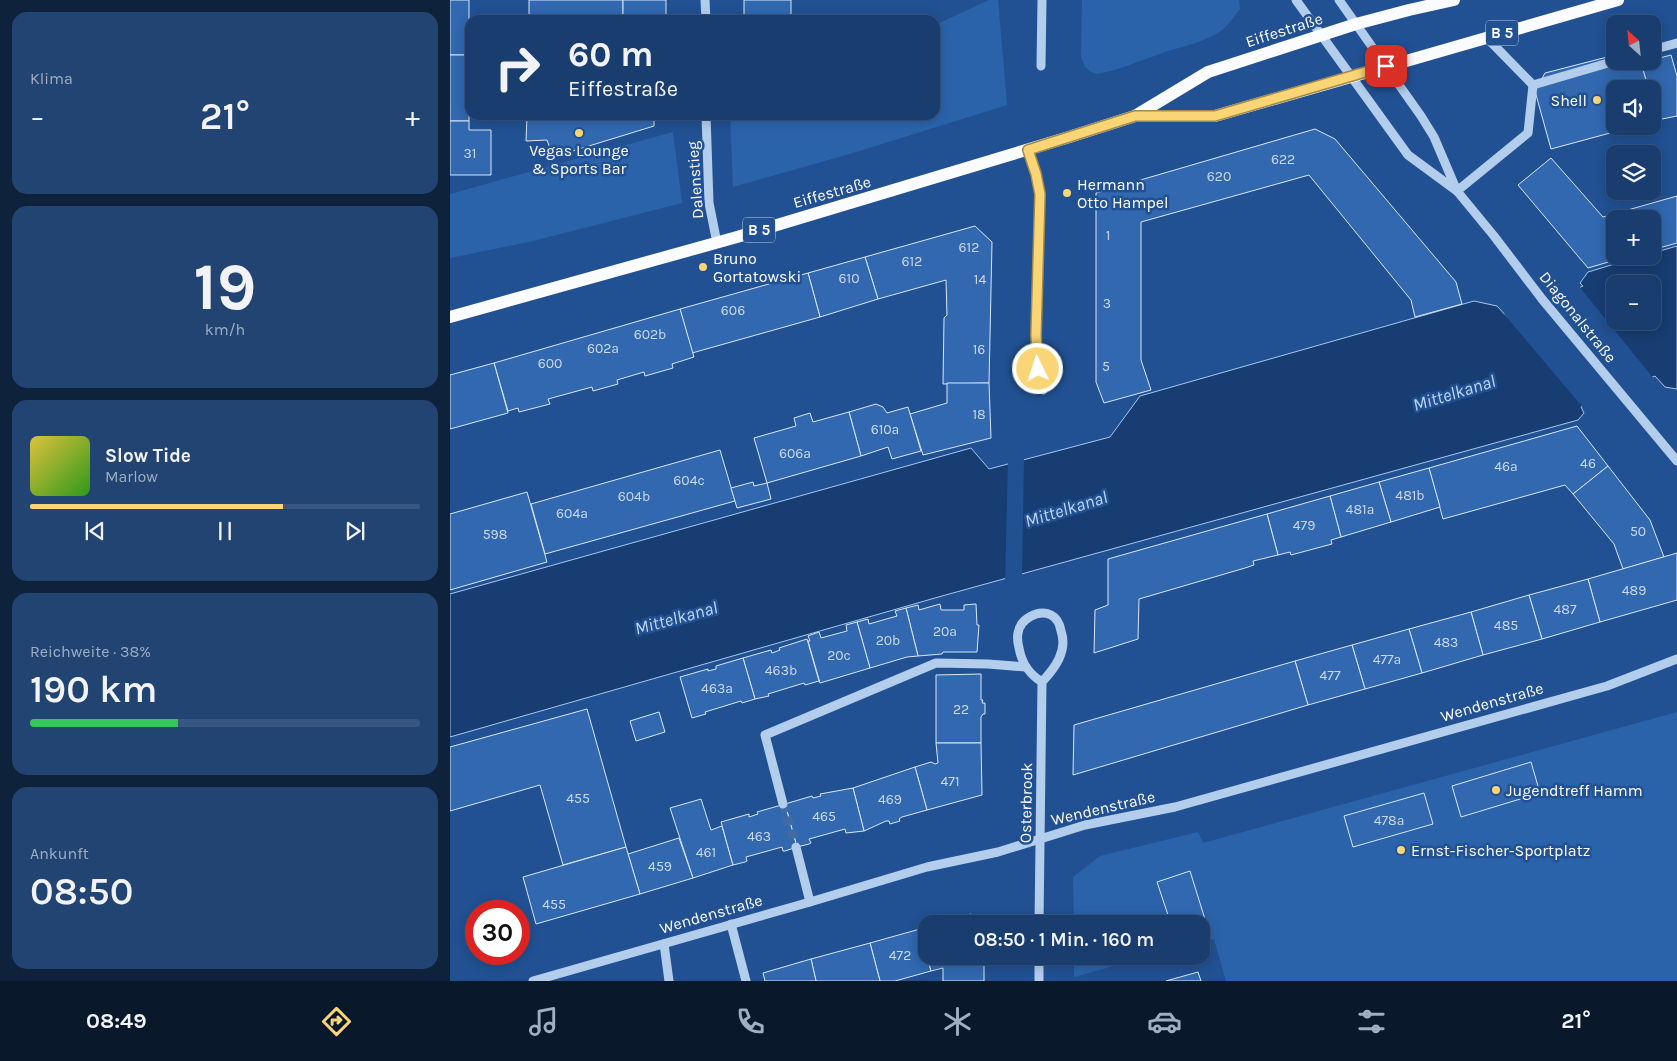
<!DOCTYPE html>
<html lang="de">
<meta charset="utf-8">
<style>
:root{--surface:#193d6e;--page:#224473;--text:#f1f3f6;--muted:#9faec2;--line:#375681;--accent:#fad575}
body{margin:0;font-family:Karla,sans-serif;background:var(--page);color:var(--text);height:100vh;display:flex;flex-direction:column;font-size:19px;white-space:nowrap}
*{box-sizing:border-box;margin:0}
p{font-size:16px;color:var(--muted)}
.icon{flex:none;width:28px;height:28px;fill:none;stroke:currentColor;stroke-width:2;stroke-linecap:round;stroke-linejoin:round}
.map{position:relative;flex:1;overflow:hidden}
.side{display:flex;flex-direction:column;gap:12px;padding:12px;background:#0e223c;width:450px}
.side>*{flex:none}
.banner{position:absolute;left:15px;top:15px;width:475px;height:105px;border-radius:15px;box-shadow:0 2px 12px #0003,0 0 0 1px var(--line);background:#193d6e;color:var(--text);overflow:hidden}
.needle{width:32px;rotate:333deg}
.fabs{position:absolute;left:1156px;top:15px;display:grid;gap:10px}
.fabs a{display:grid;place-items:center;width:55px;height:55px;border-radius:10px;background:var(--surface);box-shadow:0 2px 12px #0003,0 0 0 1px var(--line);font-size:25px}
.speed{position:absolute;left:15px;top:900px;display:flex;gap:10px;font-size:25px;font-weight:700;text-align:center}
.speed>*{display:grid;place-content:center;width:65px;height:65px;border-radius:50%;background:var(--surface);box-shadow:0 2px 12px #0003,0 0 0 1px var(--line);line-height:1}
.speed .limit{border:8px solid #d22;background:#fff;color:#111}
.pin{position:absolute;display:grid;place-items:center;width:42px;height:42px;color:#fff;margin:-21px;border-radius:10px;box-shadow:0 2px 8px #0006}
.me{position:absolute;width:55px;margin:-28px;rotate:356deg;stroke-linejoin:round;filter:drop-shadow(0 0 4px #0008)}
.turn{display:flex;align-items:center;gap:18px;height:105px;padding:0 20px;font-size:22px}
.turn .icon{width:65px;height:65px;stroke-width:2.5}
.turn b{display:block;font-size:35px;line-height:42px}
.big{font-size:38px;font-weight:600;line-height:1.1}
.side .card{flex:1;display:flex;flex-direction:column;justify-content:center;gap:8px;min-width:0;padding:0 18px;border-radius:15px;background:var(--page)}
.side .dial{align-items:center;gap:0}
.dial b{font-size:65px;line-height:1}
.song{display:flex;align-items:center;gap:15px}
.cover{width:60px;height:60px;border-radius:8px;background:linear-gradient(135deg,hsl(50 70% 55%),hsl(110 70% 35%))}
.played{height:5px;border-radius:2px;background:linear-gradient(90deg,var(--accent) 65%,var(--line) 65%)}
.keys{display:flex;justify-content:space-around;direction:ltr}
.heat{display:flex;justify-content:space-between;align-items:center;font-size:28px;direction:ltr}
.charge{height:8px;border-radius:4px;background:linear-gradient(90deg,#34c759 38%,var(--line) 0)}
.trip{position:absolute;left:468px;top:915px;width:292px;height:50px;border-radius:15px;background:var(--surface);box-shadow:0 2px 12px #0003,0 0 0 1px var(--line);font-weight:600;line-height:50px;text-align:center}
.tab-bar{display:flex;height:80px;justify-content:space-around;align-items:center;background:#0a182c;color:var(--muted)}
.tab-bar .icon{width:35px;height:35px}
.tab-bar .selected{color:var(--accent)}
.tab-bar b{font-size:22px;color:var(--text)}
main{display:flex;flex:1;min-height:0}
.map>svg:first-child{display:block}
</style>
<main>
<section class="side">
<div class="card"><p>Klima</p>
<div class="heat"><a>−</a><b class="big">21°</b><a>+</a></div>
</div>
<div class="card dial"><b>19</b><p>km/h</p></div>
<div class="card">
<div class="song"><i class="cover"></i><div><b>Slow Tide</b><p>Marlow</p></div></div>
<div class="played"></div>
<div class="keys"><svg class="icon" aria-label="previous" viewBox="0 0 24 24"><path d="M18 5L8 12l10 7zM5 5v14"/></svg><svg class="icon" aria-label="pause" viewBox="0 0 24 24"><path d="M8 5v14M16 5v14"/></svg><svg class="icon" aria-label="next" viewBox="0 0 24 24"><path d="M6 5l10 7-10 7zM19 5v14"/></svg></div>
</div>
<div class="card"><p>Reichweite · 38%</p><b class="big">190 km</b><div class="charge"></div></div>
<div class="card"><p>Ankunft</p><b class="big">08:50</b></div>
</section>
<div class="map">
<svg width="1227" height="981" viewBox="0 0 1227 981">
<rect width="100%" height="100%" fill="#215193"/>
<g fill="#2b63ab">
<polygon points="539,0 548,0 557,105 403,153 283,187 280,115 485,115 485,25"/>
<path d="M632,0H789L790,9C783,18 776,29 766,34C749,44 728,47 710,54C689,61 669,70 647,74L641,72L635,67L631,57Z"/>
<polygon points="223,132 232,203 79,242 0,258 0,194"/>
<polygon points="1227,712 1227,981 776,981 764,939 751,942 751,924 624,924 623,877 650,856 748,832 753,843"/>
<polygon points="624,956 700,956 624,977"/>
</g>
<path fill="#173d72" stroke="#a7c7ee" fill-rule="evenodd" d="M1227,246V389L1215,387L1205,376L1131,407L1134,413L1128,420L492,596L0,737V594L521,448L539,469L660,437L690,396L1024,301L1047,306L1058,318L1133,286L1130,283L1138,272L1191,256H1202L1203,253ZM1165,284H1202V321H1165Z"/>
<g fill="#215193">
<polygon points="1128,285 1204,379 1134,409 1135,410 1054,314 1056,313 1058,315"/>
<polygon points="574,457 572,577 555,581 558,461"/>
</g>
<g fill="#3168b0" stroke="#d9e7fa">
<rect x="0" y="0" width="19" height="55"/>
<rect x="79" y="0" width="94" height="20"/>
<rect x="173" y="0" width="43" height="20"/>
<rect x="294" y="0" width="47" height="20"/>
<rect x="0" y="55" width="19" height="66"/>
<polygon points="1165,55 1165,61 1189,61 1191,63 1199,89 1165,89 1165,126 1186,126 1101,149 1085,91 1095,73"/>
<polygon points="1221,55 1227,76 1227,116 1207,120 1202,103 1202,89 1199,89 1191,63 1202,61 1202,60"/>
<polygon points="77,115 204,115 204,126 103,157 97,140 76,141"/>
<polygon points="0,121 19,121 19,130 41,130 41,175 0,175"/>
<polygon points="865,129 885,139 1006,282 1012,304 965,317 961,300 859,175 691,222 691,360 701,390 654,403 646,382 646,193"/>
<polygon points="1101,158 1153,217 1227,196 1227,243 1202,250 1202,219 1165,219 1165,256 1179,256 1138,268 1068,185"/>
<polygon points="525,226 542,242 539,383 493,384 494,318 497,315 496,280 428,299 415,257"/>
<polygon points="415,257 428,299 370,317 358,273"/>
<polygon points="358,273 370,317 242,353 230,309"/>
<polygon points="230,309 244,357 222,364 223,368 195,376 194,372 167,380 168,384 143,391 142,387 98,399 100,404 69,412 68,408 58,411 44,363"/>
<polygon points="44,363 58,413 0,429 0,375"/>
<polygon points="497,383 539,383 541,438 473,455 460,414 497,403"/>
<polygon points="426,404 433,407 437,413 458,407 471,451 442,459 438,447 411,456 399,412"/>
<polygon points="399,412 411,456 317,483 304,438 346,426 344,418 360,413 363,422"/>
<polygon points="1127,426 1158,466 1123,494 1115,485 993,519 979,468"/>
<polygon points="270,450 285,501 95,554 81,504"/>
<polygon points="1158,466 1200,520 1214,557 1173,569 1164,544 1123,494"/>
<polygon points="979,468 990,507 941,522 929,482"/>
<polygon points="303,482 304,486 317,483 321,499 287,508 281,488"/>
<polygon points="929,482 941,522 891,537 880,496"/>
<polygon points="77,492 97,562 0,590 0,514"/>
<polygon points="880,496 891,537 881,540 882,544 841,555 840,552 828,555 817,514"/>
<polygon points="817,514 828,555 803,561 804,565 795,568 689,599 688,639 644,653 645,610 658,605 658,559"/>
<polygon points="1227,553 1227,600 1150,622 1138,579"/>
<polygon points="1138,579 1150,622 1092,639 1079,595"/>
<polygon points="1079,595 1092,639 1033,655 1021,612"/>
<polygon points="490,604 491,610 514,610 514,605 526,604 527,625 529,625 527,652 493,652 492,654 468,656 456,608 468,605 469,610"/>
<polygon points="456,608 468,656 457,657 420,668 407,622 418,619 419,624 447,616 445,611"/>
<polygon points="1021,612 1033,655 972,673 959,629"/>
<polygon points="407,622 420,668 370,683 358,641 360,641 358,636 369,632 371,638 397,631 396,625"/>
<polygon points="959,629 972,673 915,689 902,645"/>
<polygon points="357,639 369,681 355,685 354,683 318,694 319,696 305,699 293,658 321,650 322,653 330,650 329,648"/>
<polygon points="902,645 915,689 858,705 845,661"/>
<polygon points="293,658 305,699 292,703 291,701 255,712 256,714 242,718 230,677 258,669 258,671 266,669 266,666"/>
<polygon points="845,661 858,705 623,775 624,725"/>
<polygon points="531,674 531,700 533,700 532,703 535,703 535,714 533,714 531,717 531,743 486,743 486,675"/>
<polygon points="137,709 176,847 113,865 90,785 0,811 0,747"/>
<polygon points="209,712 215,732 186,741 180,721"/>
<polygon points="486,743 531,743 532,795 477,810 465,767 481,762 485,764 488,763"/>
<polygon points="1081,762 1090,793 1011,817 1002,786"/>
<polygon points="465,767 477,810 452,817 449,819 450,821 440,824 439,821 436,821 414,831 403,788"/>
<polygon points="403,788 414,831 396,833 395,829 359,839 361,843 359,844 347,847 335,804 362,796 363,798 371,796 370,794"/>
<polygon points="974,793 983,824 903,847 894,816"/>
<polygon points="251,799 261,830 272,826 283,865 243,878 220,808"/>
<polygon points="335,804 347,847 335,851 333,851 332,847 296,857 297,861 295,862 283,865 271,822 299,814 299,817 308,814 307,812"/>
<polygon points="229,838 243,878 190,894 178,854"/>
<polygon points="176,847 190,894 86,924 73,877"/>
<polygon points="740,871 758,929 751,931 751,924 721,924 707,882"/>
<polygon points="521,914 524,924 487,924"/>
<polygon points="476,927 476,954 470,929"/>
<polygon points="470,929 481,971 445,981 430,981 420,943"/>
<polygon points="420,943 430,981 366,981 361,959"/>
<polygon points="477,956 534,956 534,981 493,981 493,968 481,971"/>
<polygon points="361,959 366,981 315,981 313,973"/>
<polygon points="748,972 751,981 716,981"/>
</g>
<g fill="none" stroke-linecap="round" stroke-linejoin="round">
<polyline stroke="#426ba3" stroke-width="9" stroke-dasharray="9 4.5" stroke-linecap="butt" points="333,804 346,847"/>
<g stroke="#b3cded" stroke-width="9">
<polyline points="255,0 256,20"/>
<polyline points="846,0 958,155 1007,191 1044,236 1092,299 1227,461"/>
<polyline points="889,0 971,116 984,137 1007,191"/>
<polyline points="1036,37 1083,85 1165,61"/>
<polyline points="1202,50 1227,43"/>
<polyline points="591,66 592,0"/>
<polyline points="256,115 259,203 267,243"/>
<polyline points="578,150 586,174 590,194 586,358 593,390"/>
<polyline points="1007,191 1078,133 1083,85"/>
<polyline points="333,804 315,735 486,663 538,664 576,667"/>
<polyline points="346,847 360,902"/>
<polyline points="281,924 296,981"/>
<path d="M589,924L592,682C605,668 618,651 611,631C610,625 607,618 601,615C588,609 570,619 568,633C567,638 568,644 569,648C572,664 579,674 592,682"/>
<polyline points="214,944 219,981"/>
<polyline points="83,981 360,902 477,867 548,852 635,825 725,807 1157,686 1227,659"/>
<polyline points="589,981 589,956"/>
</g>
<g stroke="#fafcff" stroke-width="12">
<polyline points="685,116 765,116 1168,0"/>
<polyline points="0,317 287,237 616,138 685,116 758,72 906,24 959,10 1004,0"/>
</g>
</g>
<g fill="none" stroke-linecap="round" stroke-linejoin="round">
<defs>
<polyline id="route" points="588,369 586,335 590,194 586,174 578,150 685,116 765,116 936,66"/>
</defs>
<use href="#route" stroke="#a28a4c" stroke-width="12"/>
<use href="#route" stroke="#fad575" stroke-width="9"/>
</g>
<g fill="#fad575" stroke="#215193" stroke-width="2">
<circle cx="1147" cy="100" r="5"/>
<circle cx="129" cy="133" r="5"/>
<circle cx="617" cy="193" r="5"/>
<circle cx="253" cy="267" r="5"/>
<circle cx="1046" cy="790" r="5"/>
<circle cx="951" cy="850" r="5"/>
</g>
<g text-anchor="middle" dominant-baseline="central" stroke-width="5" stroke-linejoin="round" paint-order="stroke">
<g font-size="14" fill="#ccd9eb">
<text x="20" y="153">31</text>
<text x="833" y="159">622</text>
<text x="769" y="176">620</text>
<text x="658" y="235">1</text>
<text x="519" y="247">612</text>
<text x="462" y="261">612</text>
<text x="399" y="278">610</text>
<text x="530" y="279">14</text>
<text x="657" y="303">3</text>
<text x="283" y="310">606</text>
<text x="200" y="334">602b</text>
<text x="153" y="348">602a</text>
<text x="529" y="349">16</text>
<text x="100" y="363">600</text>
<text x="656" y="366">5</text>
<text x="529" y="414">18</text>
<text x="435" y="429">610a</text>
<text x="345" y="453">606a</text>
<text x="1138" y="463">46</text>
<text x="1056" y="466">46a</text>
<text x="239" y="480">604c</text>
<text x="960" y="495">481b</text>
<text x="184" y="496">604b</text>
<text x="910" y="509">481a</text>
<text x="122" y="513">604a</text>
<text x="854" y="525">479</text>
<text x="1188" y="531">50</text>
<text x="45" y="534">598</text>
<text x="1184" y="590">489</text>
<text x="1115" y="609">487</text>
<text x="1056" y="625">485</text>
<text x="495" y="631">20a</text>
<text x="438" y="640">20b</text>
<text x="996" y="642">483</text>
<text x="389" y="655">20c</text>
<text x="937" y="659">477a</text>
<text x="331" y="670">463b</text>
<text x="880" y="675">477</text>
<text x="267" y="688">463a</text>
<text x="511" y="709">22</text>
<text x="500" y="781">471</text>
<text x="128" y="798">455</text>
<text x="440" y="799">469</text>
<text x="374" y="816">465</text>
<text x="939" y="820">478a</text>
<text x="309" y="836">463</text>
<text x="256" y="852">461</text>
<text x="210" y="866">459</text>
<text x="104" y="904">455</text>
<text x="450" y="955">472</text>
</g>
<g fill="#215193" stroke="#bccbdf" stroke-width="1">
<rect x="1036" y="20.5" width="32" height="25" rx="4"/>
<rect x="293" y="217.5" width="32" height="25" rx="4"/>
</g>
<g font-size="15" font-weight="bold" fill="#fff">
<text x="1052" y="33">B 5</text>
<text x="309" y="230">B 5</text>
</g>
<g font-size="16" fill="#fff" stroke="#215193">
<text transform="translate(834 30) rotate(-18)">Eiffestraße</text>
<text transform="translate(245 180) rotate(-94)">Dalenstieg</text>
<text transform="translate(382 192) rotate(-16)">Eiffestraße</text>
<text transform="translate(1128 317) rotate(51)">Diagonalstraße</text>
<text transform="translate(1042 702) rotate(-16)">Wendenstraße</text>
<text transform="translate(576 803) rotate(-89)">Osterbrook</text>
<text transform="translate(653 808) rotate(-13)">Wendenstraße</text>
<text transform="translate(261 914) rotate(-16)">Wendenstraße</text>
</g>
<g font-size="16" fill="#fff" stroke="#215193" text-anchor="start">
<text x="1137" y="100" text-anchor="end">Shell</text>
<text x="129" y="150" text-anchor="middle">Vegas Lounge<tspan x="129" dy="18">&amp; Sports Bar</tspan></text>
<text x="627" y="184">Hermann<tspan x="627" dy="18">Otto Hampel</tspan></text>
<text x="263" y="258">Bruno<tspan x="263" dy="18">Gortatowski</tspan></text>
<text x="1056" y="790">Jugendtreff Hamm</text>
<text x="961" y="850">Ernst-Fischer-Sportplatz</text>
</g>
<g font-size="18" font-style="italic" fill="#c0d7f4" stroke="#215193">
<text transform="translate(1004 393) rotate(-17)">Mittelkanal</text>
<text transform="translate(616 509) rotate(-17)">Mittelkanal</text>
<text transform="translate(226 618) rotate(-15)">Mittelkanal</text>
</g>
</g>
</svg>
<div class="fabs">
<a><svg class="needle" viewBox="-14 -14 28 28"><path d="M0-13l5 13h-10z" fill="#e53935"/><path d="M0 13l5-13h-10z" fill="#9faec2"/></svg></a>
<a><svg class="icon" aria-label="sound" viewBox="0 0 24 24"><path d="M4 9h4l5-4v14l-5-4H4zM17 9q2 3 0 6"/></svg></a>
<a><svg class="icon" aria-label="layers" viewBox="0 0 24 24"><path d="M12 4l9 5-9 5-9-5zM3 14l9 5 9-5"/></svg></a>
<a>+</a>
<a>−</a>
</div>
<div class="speed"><div class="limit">30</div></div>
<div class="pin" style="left:936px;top:66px;background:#d93025"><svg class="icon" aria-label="arrive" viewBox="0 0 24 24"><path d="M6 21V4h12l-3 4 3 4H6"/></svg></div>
<svg class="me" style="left:588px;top:369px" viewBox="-20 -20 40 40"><circle r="17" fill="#fad575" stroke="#fff" stroke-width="3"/><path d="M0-11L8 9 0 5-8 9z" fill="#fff"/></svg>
<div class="trip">08:50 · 1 Min. · 160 m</div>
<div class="banner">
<div class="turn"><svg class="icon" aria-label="right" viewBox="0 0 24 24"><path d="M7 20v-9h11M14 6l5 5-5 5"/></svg><div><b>60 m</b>Eiffestraße</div></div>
</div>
</div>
</main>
<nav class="tab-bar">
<b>08:49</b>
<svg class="icon selected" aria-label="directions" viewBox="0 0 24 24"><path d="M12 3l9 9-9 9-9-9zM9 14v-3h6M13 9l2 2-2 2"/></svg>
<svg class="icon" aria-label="music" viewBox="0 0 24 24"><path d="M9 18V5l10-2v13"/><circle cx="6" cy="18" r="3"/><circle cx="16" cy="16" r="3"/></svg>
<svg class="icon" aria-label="phone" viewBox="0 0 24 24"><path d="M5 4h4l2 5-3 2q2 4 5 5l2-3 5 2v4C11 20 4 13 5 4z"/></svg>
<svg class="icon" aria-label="climate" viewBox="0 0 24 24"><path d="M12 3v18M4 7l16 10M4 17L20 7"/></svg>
<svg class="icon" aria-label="car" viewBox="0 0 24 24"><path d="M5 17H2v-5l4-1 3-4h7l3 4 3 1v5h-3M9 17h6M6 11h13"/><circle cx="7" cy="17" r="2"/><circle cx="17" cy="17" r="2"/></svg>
<svg class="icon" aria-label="filters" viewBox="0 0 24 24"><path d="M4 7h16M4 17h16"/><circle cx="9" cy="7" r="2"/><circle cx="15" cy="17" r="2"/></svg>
<b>21°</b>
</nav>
